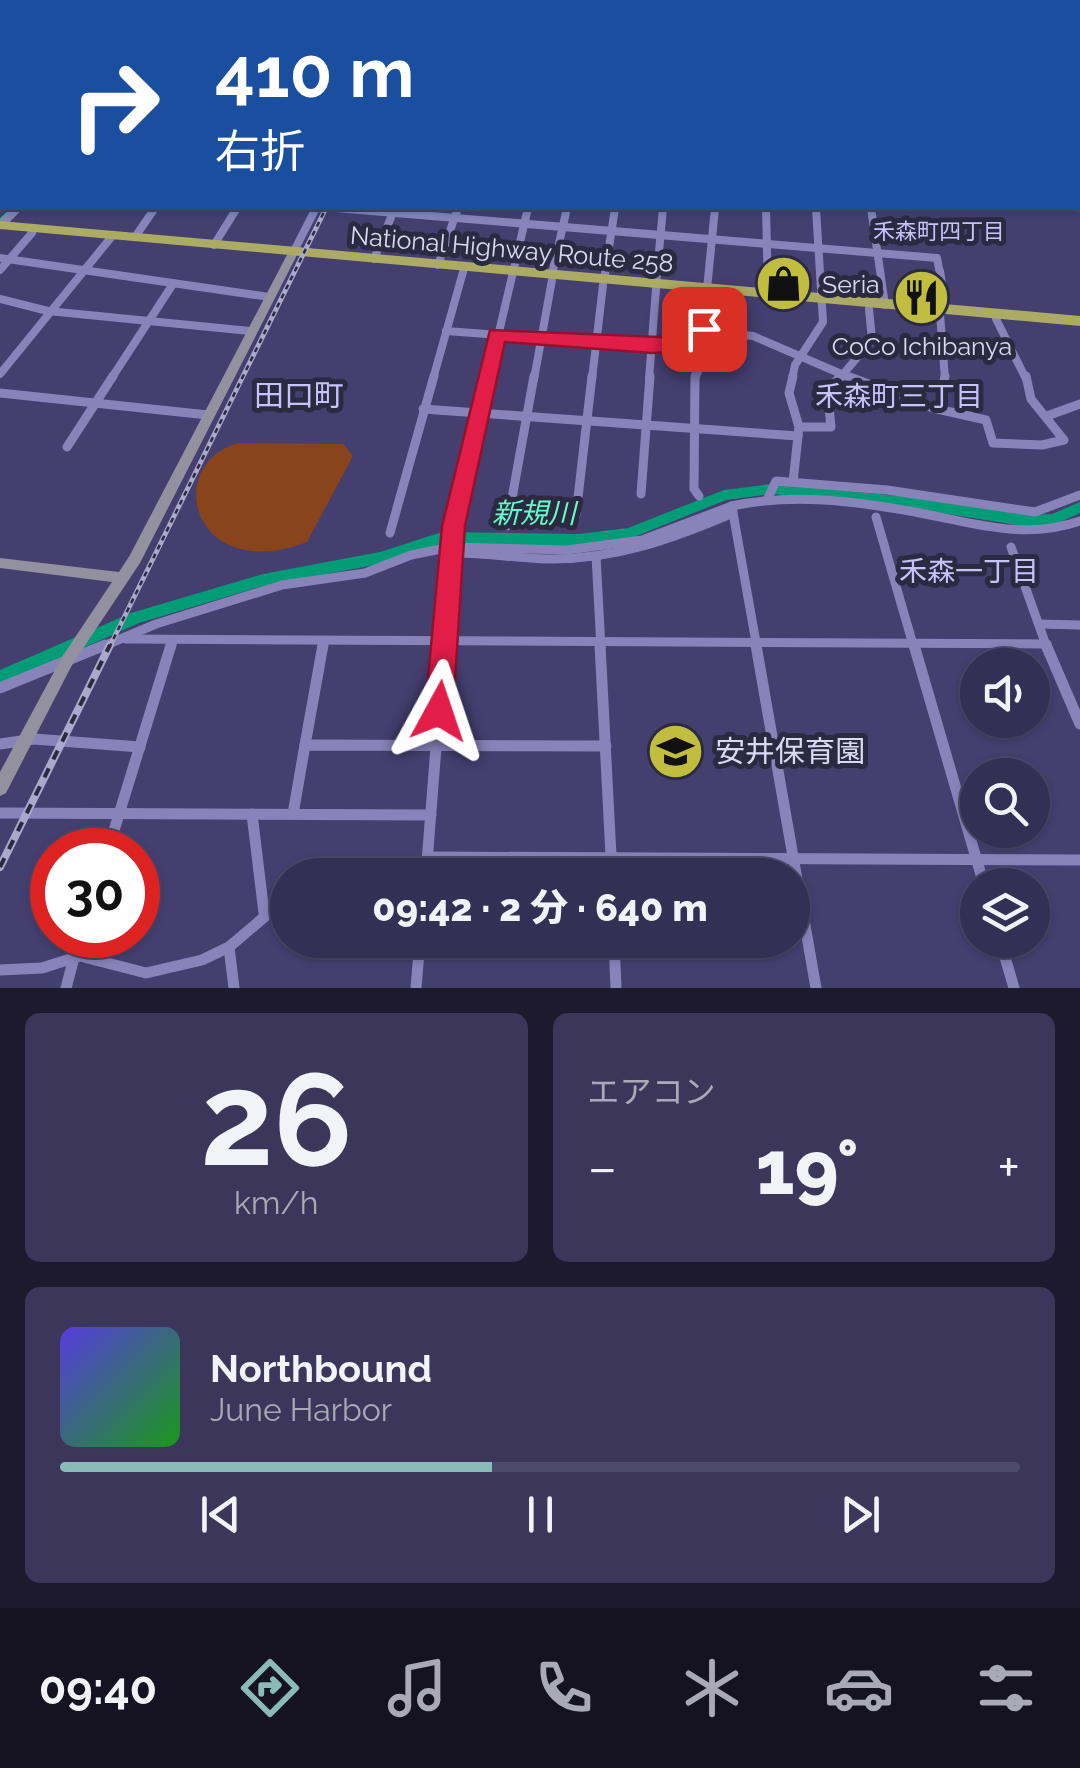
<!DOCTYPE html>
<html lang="ja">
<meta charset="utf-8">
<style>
:root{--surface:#342f54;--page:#3c375a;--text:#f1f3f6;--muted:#a9a9b8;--line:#4e4a6b;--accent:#8bbbb9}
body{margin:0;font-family:Raleway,"Noto Sans JP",sans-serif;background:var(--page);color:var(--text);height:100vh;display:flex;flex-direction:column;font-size:38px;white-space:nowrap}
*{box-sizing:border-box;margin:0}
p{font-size:32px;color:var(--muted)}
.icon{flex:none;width:55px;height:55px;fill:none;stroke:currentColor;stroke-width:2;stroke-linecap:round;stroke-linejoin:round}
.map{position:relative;height:988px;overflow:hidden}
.side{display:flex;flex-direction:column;gap:25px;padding:25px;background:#1d1a2e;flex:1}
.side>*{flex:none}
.banner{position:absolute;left:0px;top:0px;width:1080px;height:210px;box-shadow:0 2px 8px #0004,0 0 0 2px var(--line);background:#1a4fa0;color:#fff;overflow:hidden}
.buttons{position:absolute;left:960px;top:648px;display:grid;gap:20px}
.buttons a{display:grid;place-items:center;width:90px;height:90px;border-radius:50%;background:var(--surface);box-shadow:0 2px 8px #0004,0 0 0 2px var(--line);font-size:50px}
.speed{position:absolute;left:30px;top:828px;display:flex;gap:20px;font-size:50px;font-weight:700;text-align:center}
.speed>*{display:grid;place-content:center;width:130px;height:130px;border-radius:50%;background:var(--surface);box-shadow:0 2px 8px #0004,0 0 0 2px var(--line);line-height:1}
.speed .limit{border:15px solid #d22;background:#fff;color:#111}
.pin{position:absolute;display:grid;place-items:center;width:85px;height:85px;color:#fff;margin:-42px;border-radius:20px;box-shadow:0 5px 15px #0006}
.me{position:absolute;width:110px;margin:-55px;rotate:5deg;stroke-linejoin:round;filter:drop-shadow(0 0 8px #0008)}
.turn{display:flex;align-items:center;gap:35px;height:210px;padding:0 50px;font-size:45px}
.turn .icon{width:130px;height:130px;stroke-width:2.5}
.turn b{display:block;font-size:70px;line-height:85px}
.big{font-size:75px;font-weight:800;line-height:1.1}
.side .card{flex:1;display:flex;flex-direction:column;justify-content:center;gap:15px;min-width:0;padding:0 35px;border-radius:15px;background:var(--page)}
.side .dial{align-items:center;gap:0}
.dial b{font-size:130px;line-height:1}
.song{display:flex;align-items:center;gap:30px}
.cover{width:120px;height:120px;border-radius:15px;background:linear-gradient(135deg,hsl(250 70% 55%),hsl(120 70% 35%))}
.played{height:10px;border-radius:5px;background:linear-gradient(90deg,var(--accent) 45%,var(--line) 45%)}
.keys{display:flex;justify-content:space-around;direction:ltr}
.heat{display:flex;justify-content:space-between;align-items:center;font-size:55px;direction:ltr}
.side .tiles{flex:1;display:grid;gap:25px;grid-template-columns:1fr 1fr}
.card:last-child{grid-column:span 2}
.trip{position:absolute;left:270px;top:858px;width:540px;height:100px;border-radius:50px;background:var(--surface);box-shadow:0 2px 8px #0004,0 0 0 2px var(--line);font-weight:800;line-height:100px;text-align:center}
.tab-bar{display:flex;height:160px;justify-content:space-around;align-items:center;background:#151322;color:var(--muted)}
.tab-bar .icon{width:70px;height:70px}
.tab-bar .selected{color:var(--accent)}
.tab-bar b{font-size:45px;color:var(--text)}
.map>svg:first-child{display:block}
</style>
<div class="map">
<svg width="1080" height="988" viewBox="0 0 1080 988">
<rect width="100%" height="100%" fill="#453f70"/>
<path fill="#8a441b" d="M239,443L343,444L353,456L307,542C191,586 162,463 239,443Z"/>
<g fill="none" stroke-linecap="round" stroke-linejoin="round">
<g stroke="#42ae9c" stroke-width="2.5">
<polyline points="322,2 327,1"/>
<polyline points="0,220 13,208"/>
</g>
<g fill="#029c76" fill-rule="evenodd">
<polygon points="0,64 2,65 2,69 0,70"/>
<polygon points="771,484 899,496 1029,515 1052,514 1080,502 1080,513 1054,525 1029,527 899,506 771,494 726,500 629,539 579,546 442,544 380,564 263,586 139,623 0,685 0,670 131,613 263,574 380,552 442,532 579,534 628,528 724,490"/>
</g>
<g stroke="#8884ba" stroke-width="5">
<polyline points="362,0 367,2"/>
<polyline points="336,2 344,0"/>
<polyline points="398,2 405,0"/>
</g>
<g stroke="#8884ba" stroke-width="8">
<polyline points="335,208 937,258 939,269"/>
<polyline points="766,208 768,294"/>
<polyline points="871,208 885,305"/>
<polyline points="1,225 18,208"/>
<polyline points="135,237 155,208"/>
<polyline points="214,245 237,208"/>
<polyline points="294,251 316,208"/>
<polyline points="0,258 269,297"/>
<polyline points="374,259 394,210"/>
<polyline points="438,265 458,208"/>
<polyline points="0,270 32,233"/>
<polyline points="940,271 946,310"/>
<polyline points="552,274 567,208"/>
<polyline points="604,280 615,208"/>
<polyline points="656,285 663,208"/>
<polyline points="707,289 715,208"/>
<polyline points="0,299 48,311 250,331"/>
<polyline points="940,314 945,379"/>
<polyline points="996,319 1026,379"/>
<polyline points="695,329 753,336 853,379"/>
<polyline points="446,331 652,346"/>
<polyline points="653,343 691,344 706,294"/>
<polyline points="691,344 706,353 695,379"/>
<polyline points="0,374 113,235"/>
<polyline points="111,379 173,284"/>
<polyline points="433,379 463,272"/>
<polyline points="488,379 528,208"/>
<polyline points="534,379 552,280"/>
<polyline points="592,379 603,285"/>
<polyline points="649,379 656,289"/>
<polyline points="792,379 795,365 823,322 816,208"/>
<polyline points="839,379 872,340 869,309"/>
</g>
<g stroke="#8884ba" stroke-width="9">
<polyline points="695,376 694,489 699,496"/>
<polyline points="793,376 789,393 799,427 793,482"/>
<polyline points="847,376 933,408 986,420 993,443 1042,445 1064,440 1031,399 1026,376"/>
<polyline points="0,393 208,415"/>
<polyline points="939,408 945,376"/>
<polyline points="423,409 798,436"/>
<polyline points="1047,416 1080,404"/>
<polyline points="799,427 831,427 827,388 842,376"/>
<polyline points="67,447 113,376"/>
<polyline points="641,494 650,376"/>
<polyline points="767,500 776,481 887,490 1035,512 1080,495"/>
<polyline points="733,513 757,648"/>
<polyline points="576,515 592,376"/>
<polyline points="876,517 914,648"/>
<polyline points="507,526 534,376"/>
<polyline points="390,533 434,376"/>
<polyline points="1011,547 1047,648"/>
<path d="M454,553C486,553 517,558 547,559C614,560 672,539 733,513L732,506C793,493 854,501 915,512C971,522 1023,541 1080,521"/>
<polyline points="596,556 601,648"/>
<polyline points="1039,624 1080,625"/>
<polyline points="126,639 1047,644"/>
<polyline points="99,648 156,624 282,585 365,573 411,555 451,547 567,550 642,540 732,506"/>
<polyline points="171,648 173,640"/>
<polyline points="323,648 324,641"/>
<polyline points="444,648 454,526 489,376"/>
</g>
<g stroke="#8884ba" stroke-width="11">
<polyline points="600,645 612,875"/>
<polyline points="756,645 816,988"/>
<polyline points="914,645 984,885"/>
<polyline points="1046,645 1080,724"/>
<polyline points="0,688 105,645"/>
<polyline points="0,744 34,739 140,747"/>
<polyline points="305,745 323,645"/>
<polyline points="0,813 431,815"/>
<polyline points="252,814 264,913"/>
<polyline points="293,814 305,745 606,746"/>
<polyline points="108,850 171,645"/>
<polyline points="428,857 1080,860"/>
<polyline points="339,875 426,873"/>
<polyline points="426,875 444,645"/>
<polyline points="614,940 616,988"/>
<polyline points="1000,940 1014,988"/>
<polyline points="229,947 234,988"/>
<polyline points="0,970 42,968 80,956 146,973 202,960 229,947 288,897"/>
<polyline points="66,988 80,935"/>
<polyline points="416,988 420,940"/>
</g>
<g fill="#9390a0" fill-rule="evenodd">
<polygon points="39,0 47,0 45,2 38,2"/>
<rect x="0" y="34" width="2" height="6"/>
<polygon points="294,248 299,251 140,563 72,665 6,793 0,796 0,772 62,657 112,582 0,568 0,558 119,572 130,555 289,251"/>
</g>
<g fill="#9e9b86" fill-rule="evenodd">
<polygon points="1018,0 1026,0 1027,2 1019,2"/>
<polygon points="1080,19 1080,25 1078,24 1078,20"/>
<polygon points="1078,122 1080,122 1080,134 1078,133"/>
</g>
<polygon fill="#acab64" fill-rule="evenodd" points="0,221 1080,316 1080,326 0,229"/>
<defs>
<polyline id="rail-far1" points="109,648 326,208"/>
<polyline id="rail" points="0,867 110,645"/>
</defs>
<use href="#rail-far1" stroke="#aaa8cb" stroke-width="5"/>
<use href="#rail" stroke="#aaa8cb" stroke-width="8"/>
<use href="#rail-far1" stroke="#2c2a40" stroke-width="2.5" stroke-dasharray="5" stroke-linecap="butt"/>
<use href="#rail" stroke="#2c2a40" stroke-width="4" stroke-dasharray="10" stroke-linecap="butt"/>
</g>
<polygon fill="#e11d48" stroke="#92132f" stroke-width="2.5" points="704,322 713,329 690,351 652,353 505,342 465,526 453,711 449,720 439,723 429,720 425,711 442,526 490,330 683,338 689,325"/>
<defs>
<symbol id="shop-disc" viewBox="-11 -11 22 22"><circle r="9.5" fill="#c1bd3f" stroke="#2c2a40"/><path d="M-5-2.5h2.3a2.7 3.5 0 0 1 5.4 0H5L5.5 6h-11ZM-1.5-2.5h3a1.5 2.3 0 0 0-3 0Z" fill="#111"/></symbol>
<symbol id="restaurant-disc" viewBox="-11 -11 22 22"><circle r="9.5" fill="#c1bd3f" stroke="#2c2a40"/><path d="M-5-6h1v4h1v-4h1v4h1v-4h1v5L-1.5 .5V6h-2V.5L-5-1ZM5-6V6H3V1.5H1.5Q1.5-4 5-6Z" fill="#111"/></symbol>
<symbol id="school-disc" viewBox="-11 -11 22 22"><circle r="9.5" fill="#c1bd3f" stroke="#2c2a40"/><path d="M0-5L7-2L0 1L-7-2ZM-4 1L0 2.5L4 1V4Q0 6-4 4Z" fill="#111"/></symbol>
</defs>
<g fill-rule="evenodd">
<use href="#shop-disc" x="752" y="252" width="63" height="63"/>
<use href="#restaurant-disc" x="890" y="266" width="63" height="63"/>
<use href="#school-disc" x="644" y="720" width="63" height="63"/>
</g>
<g text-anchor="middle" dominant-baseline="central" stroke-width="10" stroke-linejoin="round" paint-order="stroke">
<g font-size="22" fill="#c6c2fc" stroke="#2c2a40">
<text x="939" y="231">禾森町四丁目</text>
</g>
<g font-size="25" fill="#d9d8f5" stroke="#2c2a40">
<text transform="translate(512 249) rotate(5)">National Highway Route 258</text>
</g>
<g font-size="25" fill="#d9d8f5" stroke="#2c2a40" text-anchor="start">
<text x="822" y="284">Seria</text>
<text x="922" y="346" text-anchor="middle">CoCo Ichibanya</text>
</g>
<g font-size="28" fill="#c6c2fc" stroke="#2c2a40">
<text x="899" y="396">禾森町三丁目</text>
<text x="969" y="571">禾森一丁目</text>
</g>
<g font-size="28" font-style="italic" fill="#64fcc9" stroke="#2c2a40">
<text x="534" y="513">新規川</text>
</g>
<g font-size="30" fill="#c6c2fc" stroke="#2c2a40">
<text x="299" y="395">田口町</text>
</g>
<g font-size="30" fill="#d9d8f5" stroke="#2c2a40" text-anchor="start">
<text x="715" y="751">安井保育園</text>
</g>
</g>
</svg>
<div class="buttons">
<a><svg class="icon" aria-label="sound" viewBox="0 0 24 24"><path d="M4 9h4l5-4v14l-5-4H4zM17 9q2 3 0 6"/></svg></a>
<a><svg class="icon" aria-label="search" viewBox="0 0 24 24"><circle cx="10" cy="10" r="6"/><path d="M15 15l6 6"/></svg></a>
<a><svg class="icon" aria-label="layers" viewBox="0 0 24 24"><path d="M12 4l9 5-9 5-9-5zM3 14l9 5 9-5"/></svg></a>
</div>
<div class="speed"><div class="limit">30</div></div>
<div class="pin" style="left:704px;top:329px;background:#d93025"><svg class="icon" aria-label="arrive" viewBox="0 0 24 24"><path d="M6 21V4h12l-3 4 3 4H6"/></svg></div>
<svg class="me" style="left:439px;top:711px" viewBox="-20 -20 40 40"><path d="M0-17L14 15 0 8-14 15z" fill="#e11d48" stroke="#fff" stroke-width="4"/></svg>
<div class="trip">09:42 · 2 分 · 640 m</div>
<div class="banner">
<div class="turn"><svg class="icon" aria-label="right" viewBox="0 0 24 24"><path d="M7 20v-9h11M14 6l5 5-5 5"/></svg><div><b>410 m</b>右折</div></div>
</div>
</div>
<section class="side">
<div class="tiles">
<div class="card dial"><b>26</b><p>km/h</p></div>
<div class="card"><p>エアコン</p>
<div class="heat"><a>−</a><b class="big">19°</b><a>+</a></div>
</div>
<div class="card">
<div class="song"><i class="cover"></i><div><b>Northbound</b><p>June Harbor</p></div></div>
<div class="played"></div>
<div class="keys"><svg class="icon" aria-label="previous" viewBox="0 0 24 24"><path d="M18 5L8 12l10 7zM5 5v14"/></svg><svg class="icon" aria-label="pause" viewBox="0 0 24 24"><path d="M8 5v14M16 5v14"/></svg><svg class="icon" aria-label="next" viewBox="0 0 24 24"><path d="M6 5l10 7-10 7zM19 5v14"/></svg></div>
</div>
</div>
</section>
<nav class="tab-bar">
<b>09:40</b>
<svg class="icon selected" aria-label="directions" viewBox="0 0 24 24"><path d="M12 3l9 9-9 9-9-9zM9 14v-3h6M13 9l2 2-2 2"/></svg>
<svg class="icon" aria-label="music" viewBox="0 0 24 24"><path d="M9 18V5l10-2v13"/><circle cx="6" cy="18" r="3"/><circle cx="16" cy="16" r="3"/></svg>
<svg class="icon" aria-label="phone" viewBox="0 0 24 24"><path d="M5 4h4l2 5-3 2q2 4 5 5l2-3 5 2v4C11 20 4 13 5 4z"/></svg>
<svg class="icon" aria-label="climate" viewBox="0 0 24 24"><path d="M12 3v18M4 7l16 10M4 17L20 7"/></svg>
<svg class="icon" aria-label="car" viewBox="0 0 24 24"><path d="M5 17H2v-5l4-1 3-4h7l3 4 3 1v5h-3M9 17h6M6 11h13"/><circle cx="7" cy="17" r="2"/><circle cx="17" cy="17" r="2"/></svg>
<svg class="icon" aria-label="filters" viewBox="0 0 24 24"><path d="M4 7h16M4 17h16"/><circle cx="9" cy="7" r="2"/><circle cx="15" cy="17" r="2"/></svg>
</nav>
